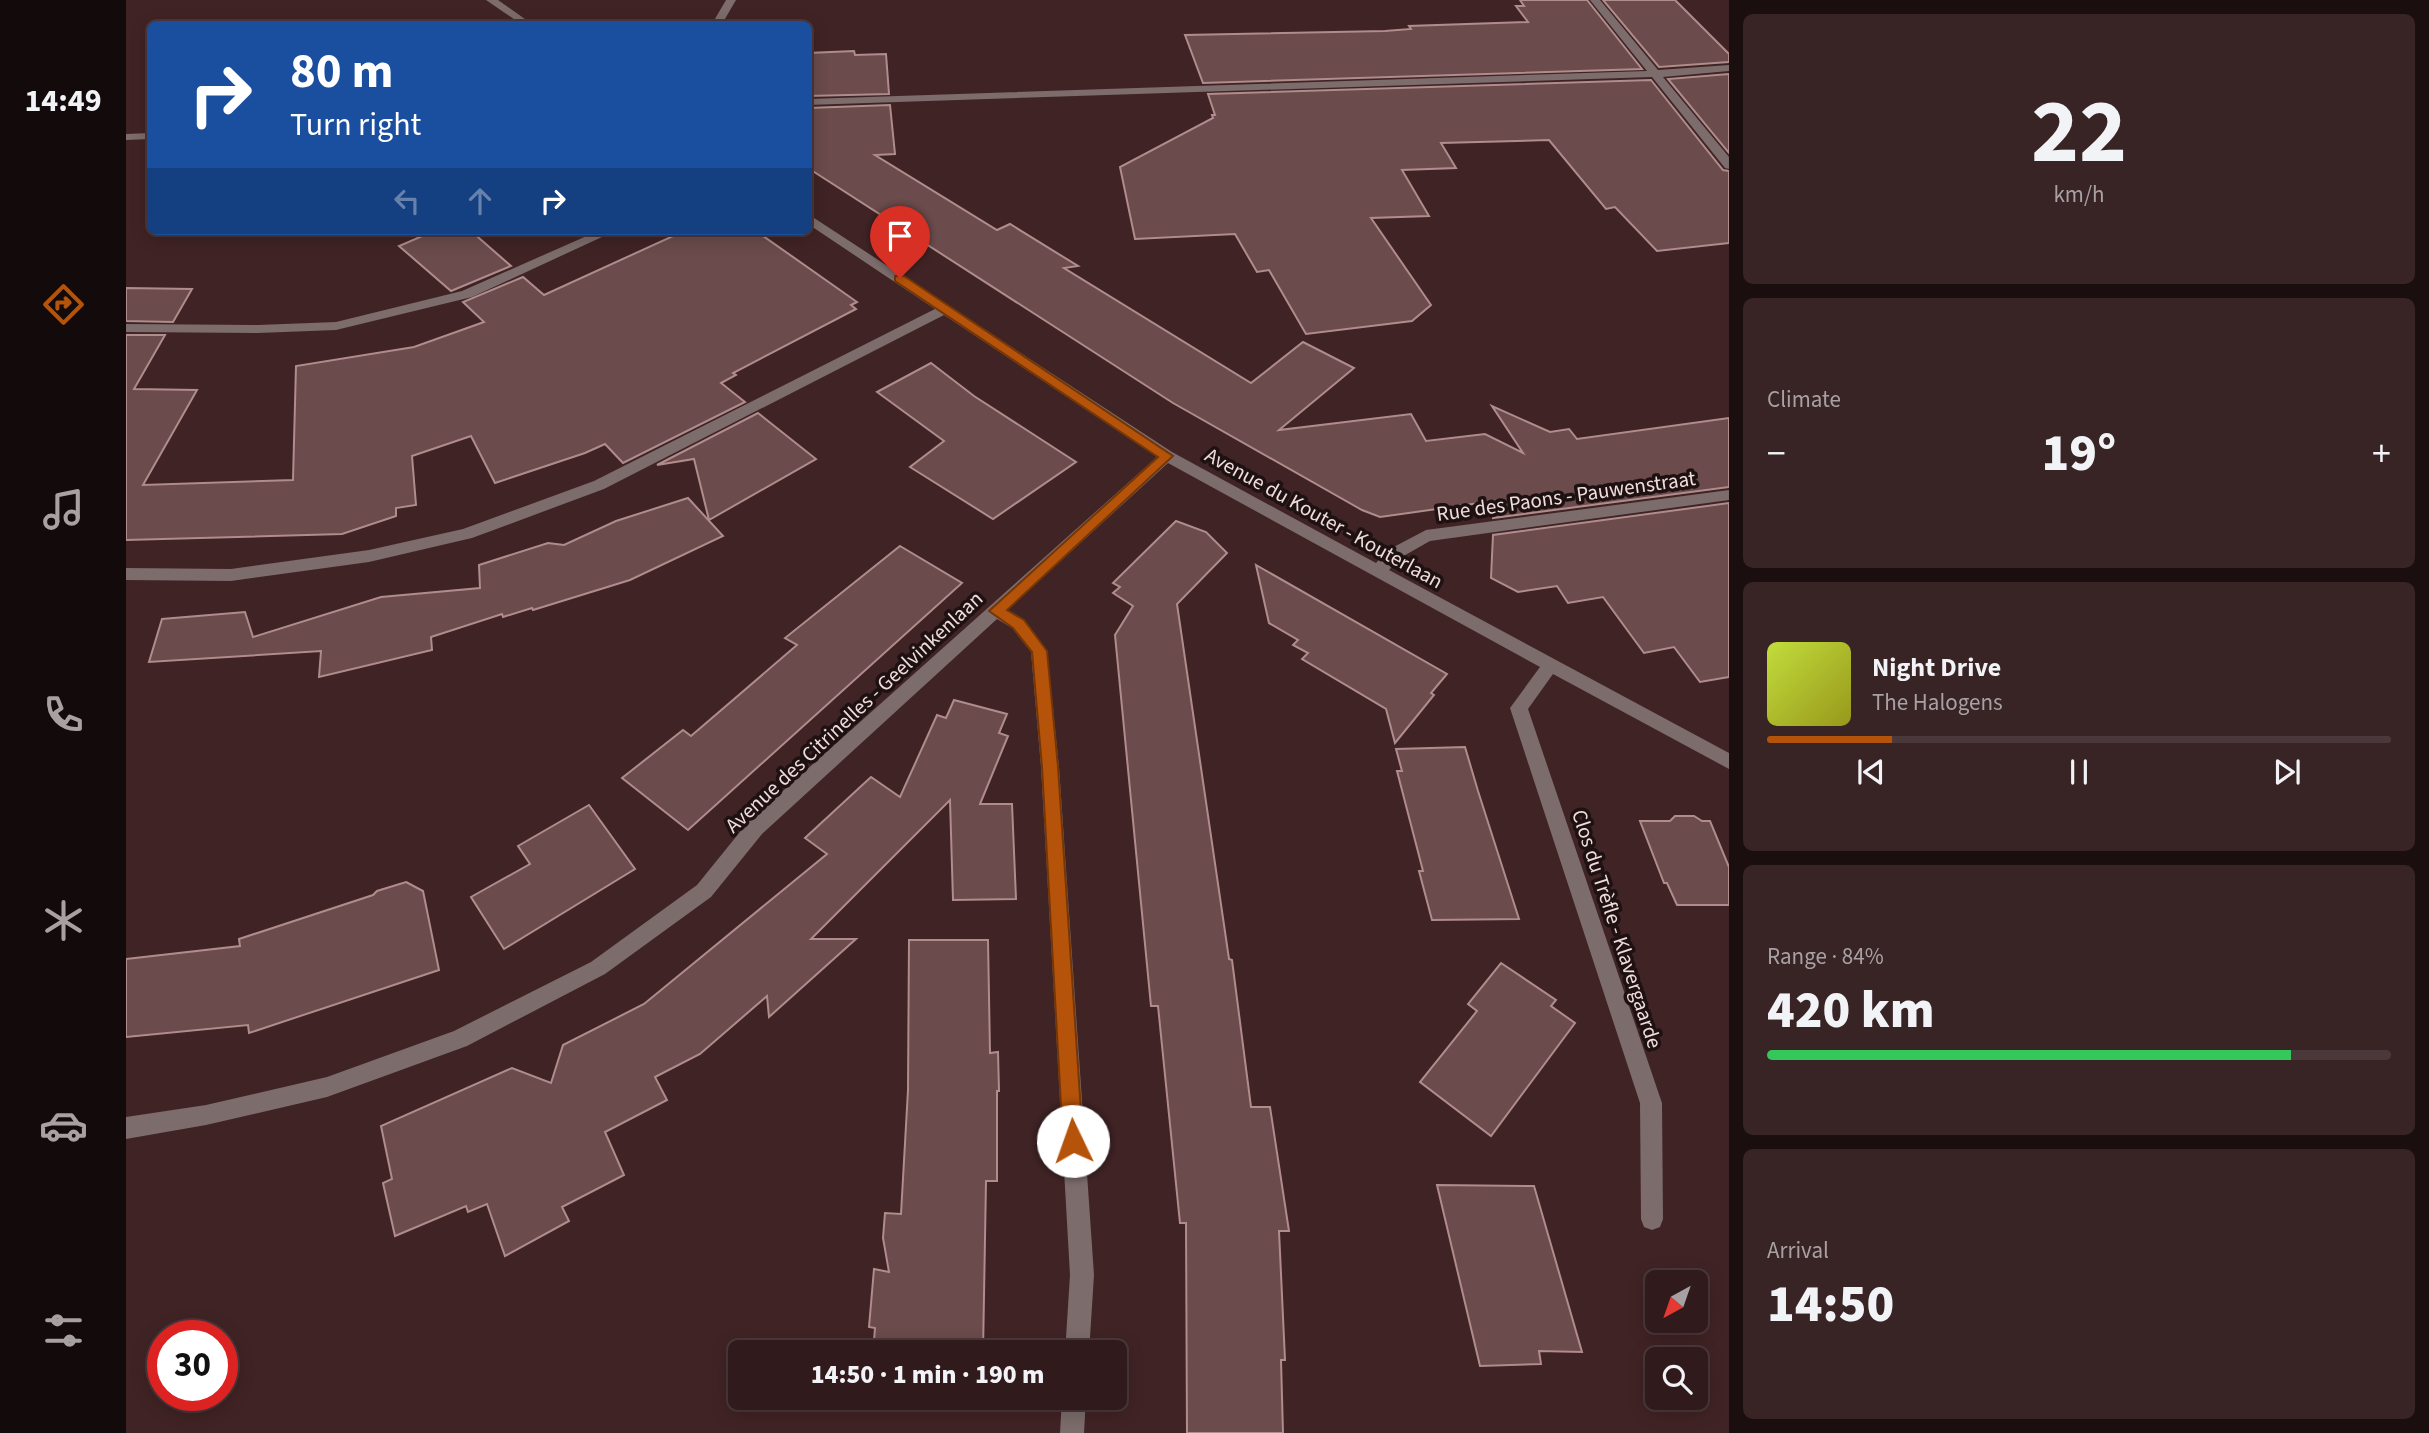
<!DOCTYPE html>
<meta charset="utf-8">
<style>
:root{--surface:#301a1c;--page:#382325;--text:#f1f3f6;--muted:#a8a1a3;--line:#4b383b;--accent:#b45309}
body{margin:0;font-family:"Source Sans 3",sans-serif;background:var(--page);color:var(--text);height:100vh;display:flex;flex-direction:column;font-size:26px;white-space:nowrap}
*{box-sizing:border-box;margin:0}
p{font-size:23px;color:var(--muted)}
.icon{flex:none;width:38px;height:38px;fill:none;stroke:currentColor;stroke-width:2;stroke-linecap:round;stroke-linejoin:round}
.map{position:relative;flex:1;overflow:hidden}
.details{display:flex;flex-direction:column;gap:14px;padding:14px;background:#1a0e0f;width:700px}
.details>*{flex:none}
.top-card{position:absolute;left:21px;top:21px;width:665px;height:214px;border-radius:10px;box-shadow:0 4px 18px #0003,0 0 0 2px var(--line);background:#1a4fa0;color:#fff;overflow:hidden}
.needle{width:46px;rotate:220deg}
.buttons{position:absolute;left:1519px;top:1270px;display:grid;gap:14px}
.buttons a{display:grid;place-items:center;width:63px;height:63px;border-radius:10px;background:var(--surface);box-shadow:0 4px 18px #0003,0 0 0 2px var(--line);font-size:35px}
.speed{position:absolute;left:21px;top:1320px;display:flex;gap:14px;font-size:35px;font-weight:700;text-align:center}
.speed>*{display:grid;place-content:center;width:91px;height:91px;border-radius:50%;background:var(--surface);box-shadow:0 4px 18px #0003,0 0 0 2px var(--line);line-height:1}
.speed .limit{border:10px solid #d22;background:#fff;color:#111}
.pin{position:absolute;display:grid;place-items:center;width:60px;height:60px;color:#fff;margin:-72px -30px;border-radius:50% 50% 50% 0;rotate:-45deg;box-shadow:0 0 7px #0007}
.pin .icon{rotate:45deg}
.me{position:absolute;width:77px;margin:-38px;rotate:357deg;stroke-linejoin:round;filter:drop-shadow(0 0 5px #0008)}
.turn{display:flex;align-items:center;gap:24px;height:147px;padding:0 28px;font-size:32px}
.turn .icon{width:91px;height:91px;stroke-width:2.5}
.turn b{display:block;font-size:49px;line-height:60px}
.lanes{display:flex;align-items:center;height:66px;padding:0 28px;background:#0003;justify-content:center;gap:35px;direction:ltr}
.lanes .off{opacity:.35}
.big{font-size:52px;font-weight:800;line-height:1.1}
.details .tile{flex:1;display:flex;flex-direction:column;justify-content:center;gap:10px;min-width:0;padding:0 24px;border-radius:10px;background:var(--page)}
.details .dial{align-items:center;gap:0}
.dial b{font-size:91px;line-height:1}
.song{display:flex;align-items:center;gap:21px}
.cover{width:84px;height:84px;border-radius:10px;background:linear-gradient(135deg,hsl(70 70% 55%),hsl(60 70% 35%))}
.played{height:7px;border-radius:4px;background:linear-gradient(90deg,var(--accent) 20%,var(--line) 20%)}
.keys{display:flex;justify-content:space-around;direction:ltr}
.heat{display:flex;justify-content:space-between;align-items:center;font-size:38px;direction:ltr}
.charge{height:10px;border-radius:5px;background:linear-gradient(90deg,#34c759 84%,var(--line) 0)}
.trip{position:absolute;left:602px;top:1340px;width:399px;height:70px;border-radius:10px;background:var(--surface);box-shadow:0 4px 18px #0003,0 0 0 2px var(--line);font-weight:800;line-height:70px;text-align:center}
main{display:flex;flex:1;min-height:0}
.tab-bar{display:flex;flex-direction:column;width:126px;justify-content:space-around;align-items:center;background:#130a0b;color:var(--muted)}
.tab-bar .icon{width:49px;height:49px}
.tab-bar .selected{color:var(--accent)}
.tab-bar b{font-size:32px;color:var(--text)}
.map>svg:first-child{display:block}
</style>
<main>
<nav class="tab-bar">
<b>14:49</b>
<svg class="icon selected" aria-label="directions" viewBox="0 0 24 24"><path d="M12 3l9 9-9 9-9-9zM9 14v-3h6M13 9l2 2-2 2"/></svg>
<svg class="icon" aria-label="music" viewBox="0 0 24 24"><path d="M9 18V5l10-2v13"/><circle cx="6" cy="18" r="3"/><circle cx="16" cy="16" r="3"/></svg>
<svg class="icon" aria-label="phone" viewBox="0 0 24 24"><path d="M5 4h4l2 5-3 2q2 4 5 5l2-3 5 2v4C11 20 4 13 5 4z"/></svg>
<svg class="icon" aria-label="climate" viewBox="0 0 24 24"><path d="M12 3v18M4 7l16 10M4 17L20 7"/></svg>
<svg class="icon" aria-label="car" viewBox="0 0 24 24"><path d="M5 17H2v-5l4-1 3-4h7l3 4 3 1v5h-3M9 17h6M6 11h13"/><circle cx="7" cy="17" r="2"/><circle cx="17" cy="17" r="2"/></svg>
<svg class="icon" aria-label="filters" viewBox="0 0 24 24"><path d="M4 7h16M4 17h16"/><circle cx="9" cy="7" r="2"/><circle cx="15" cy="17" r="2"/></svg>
</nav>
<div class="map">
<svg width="1603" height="1433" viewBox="0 0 1603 1433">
<rect width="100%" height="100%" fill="#402325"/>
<g fill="#6b4b4b" stroke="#b08c8c" stroke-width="2">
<polygon points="1394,0 1461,0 1516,69 1077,83 1059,35 1259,31 1285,29 1283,26 1402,22 1390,6 1398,6"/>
<polygon points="1477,0 1549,0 1603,54 1603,62 1533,67"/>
<polygon points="728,51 729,55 760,54 763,94 682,96 682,53"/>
<polygon points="1603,74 1603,153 1542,79"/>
<polygon points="1525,80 1597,170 1603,171 1603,243 1531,251 1489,207 1480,209 1423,140 1315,143 1330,168 1276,170 1303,216 1245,218 1305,305 1286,321 1180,334 1143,270 1131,272 1109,234 1009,239 994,167 1087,118 1086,115 1089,115 1082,94"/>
<polygon points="764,105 769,154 749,155 871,230 884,224 952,266 938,268 1125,383 1177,342 1228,368 1153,430 1285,414 1300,441 1359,434 1397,453 1366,406 1424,432 1443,429 1451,439 1603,418 1603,487 1367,518 1368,501 1254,517 1236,510 1047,403 682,168 682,108"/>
<polygon points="308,231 345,231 385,266 325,291 273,246"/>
<polygon points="558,231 630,231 731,302 725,305 730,309 607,373 610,375 595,383 619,402 497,463 479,444 459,453 369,483 345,436 286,456 290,505 270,508 270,516 216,534 0,540 0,335 39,335 8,389 71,390 17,485 167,480 170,366 288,347 358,322 337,302 397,277 418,295"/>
<polygon points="0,288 66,289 47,322 0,321"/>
<polygon points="805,363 848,396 950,462 867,519 784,467 818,441 751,392"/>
<polygon points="632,413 690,459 583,520 568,459 531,465"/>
<polygon points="562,498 597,536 504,580 407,610 406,608 377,617 376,614 305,637 306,650 193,677 195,651 23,662 36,619 119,612 127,637 255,597 354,588 353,565 422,543 438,545 490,521"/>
<polygon points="1603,503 1603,677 1574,682 1548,647 1518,653 1477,597 1442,603 1431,586 1392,592 1365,578 1367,535"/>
<polygon points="1050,521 1080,532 1101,553 1051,604 1103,959 1106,960 1125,1107 1144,1107 1163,1231 1153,1231 1159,1360 1155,1360 1157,1433 1061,1433 1060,1223 1054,1223 1032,1006 1025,1006 989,635 1007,606 987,593 994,587 987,583"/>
<polygon points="774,546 836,583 562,830 496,778 557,730 565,736 671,645 659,638"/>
<polygon points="1130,565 1321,674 1305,693 1308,695 1269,743 1260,709 1176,659 1182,653 1167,645 1172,640 1143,623"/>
<polygon points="828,700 881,714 873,733 882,736 854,804 886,804 890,899 827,900 824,800 685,939 730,939 643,1017 641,996 574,1054 529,1077 541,1100 479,1132 498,1175 436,1207 443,1221 379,1256 361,1204 342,1212 340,1206 269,1236 257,1183 266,1179 255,1126 386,1068 425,1083 437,1045 518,1004 701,854 679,838 745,777 774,797 811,715 820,718"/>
<polygon points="1339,747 1352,791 1393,919 1306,920 1293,871 1297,871 1271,771 1276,771 1270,749"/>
<polygon points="463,805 509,869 378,949 345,897 404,864 392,846"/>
<polygon points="1549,816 1568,816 1576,821 1584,821 1603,867 1603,905 1551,905 1541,883 1538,883 1514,821 1544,821"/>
<polygon points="280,882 297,891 313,970 123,1033 122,1025 0,1037 0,959 114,946 113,939 247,895 251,891"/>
<polygon points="783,940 862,940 864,1053 872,1052 873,1091 871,1091 871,1181 860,1181 857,1353 747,1353 749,1328 743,1327 748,1269 763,1272 757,1238 759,1213 775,1214 782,1090"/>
<polygon points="1375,963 1430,1000 1425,1006 1449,1023 1365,1136 1294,1082 1351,1011 1342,1004"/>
<polygon points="1311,1185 1408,1186 1456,1352 1413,1351 1415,1364 1354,1366"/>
<polygon points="758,1398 857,1398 856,1407 758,1400"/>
</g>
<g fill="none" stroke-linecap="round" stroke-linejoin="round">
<g fill="#7c6c6c" fill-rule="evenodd">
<polygon points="360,0 372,0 406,24 395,24"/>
<polygon points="600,0 610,0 596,24 586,24"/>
<polygon points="1464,0 1474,0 1532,70 1603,65 1603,71 1537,77 1603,157 1603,169 1599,168 1526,77 682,105 682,99 1521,71"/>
<polygon points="24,133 24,139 0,140 0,134"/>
<polygon points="682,214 1046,452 1250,563 1262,550 1300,530 1603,490 1603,500 1304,541 1274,558 1263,570 1603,753 1603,769 1427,674 1402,709 1536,1103 1537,1219 1534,1227 1526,1230 1518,1227 1515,1219 1514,1103 1384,708 1414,667 1042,463 881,610 898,620 921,651 933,767 968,1275 963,1353 939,1353 944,1275 915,767 905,652 886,628 871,619 636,834 585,897 479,974 341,1046 201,1097 80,1125 0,1139 0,1117 80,1105 201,1077 328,1031 465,962 571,885 622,822 1031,457 818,315 478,489 346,538 243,562 105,581 0,580 0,568 105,569 243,550 337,529 468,481 809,309 682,224"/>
<polygon points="472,231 489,231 346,297 210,330 132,333 0,332 0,324 132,325 210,322 336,291"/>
<polygon points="936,1398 960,1398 958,1433 934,1433"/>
</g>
</g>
<polygon fill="#b45309" stroke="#753606" stroke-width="2" points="769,276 778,276 1047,456 881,610 898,620 921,651 932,767 957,1141 954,1148 947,1151 940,1148 937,1141 916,767 906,652 887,628 863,611 1032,457 769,281"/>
<g text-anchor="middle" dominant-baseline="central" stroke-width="7" stroke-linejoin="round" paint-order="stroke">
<g font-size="21" fill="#f0dcdc" stroke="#1e1111">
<text transform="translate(1440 496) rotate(-8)">Rue des Paons - Pauwenstraat</text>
<text transform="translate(1198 518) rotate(29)">Avenue du Kouter - Kouterlaan</text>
<text transform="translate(728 712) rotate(-43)">Avenue des Citrinelles - Geelvinkenlaan</text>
<text transform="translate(1491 929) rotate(72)">Clos du Trèfle - Klavergaarde</text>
</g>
</g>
</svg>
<div class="buttons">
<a><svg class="needle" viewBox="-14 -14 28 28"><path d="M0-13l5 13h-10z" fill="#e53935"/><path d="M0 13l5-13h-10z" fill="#a8a1a3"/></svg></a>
<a><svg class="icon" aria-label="search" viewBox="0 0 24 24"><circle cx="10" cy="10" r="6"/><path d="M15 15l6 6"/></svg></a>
</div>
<div class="speed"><div class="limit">30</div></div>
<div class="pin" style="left:774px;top:278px;background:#d93025"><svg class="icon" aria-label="arrive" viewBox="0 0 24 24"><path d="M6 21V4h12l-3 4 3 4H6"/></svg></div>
<svg class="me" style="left:947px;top:1141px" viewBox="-20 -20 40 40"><circle r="19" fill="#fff"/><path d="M0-13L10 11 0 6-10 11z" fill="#b45309"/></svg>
<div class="trip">14:50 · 1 min · 190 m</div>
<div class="top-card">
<div class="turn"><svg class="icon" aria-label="right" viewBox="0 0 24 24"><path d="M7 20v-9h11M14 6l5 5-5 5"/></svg><div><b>80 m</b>Turn right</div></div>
<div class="lanes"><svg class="icon off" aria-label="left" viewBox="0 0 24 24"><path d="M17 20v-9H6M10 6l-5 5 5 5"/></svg><svg class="icon off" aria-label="ahead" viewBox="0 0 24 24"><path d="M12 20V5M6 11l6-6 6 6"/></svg><svg class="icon" aria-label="right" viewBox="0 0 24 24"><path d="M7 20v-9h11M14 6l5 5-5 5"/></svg></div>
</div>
</div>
<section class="details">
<div class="tile dial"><b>22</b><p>km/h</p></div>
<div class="tile"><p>Climate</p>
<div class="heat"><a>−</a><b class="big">19°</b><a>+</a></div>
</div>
<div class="tile">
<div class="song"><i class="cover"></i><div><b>Night Drive</b><p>The Halogens</p></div></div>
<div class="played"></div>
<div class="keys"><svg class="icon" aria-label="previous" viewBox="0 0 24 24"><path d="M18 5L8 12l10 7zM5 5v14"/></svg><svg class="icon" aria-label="pause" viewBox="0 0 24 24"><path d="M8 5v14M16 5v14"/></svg><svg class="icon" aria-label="next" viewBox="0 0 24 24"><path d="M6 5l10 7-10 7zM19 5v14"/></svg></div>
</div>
<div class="tile"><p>Range · 84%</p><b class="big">420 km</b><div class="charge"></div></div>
<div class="tile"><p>Arrival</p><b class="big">14:50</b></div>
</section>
</main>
